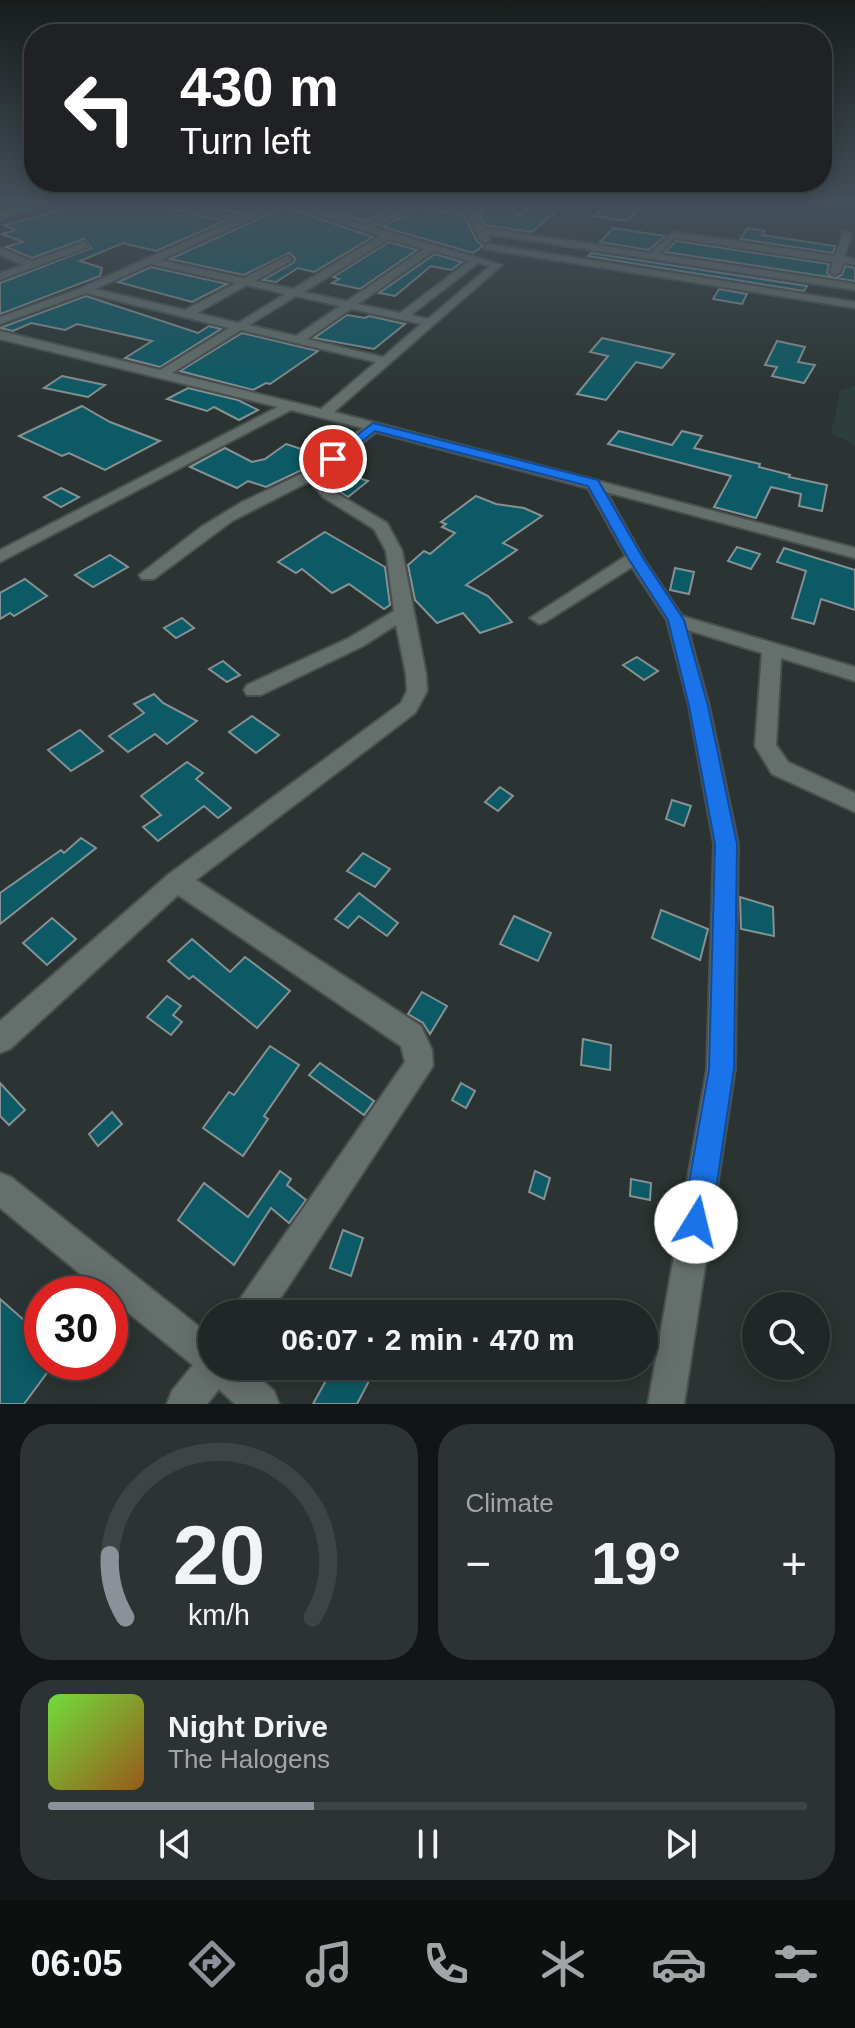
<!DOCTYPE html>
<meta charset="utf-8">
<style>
:root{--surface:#202726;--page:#2d3332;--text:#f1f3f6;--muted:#a2a5a7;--line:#3d4443;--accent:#8c9099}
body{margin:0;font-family:Arial,sans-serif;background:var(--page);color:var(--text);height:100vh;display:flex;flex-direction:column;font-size:30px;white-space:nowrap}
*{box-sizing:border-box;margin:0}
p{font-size:26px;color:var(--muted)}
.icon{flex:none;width:44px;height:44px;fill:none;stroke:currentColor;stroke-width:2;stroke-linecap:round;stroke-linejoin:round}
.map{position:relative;height:1404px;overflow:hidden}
.sheet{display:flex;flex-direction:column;gap:20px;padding:20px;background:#121515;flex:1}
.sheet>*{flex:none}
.top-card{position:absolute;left:24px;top:24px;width:808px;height:168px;border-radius:32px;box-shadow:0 4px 20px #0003,0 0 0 2px var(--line);background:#202124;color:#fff;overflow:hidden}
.tools{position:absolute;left:742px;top:1292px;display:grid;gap:16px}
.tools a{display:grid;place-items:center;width:88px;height:88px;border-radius:50%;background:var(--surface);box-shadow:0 4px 20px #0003,0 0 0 2px var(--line);font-size:40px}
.speed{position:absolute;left:24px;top:1276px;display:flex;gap:16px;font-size:40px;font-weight:700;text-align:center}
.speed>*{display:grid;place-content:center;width:104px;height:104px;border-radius:50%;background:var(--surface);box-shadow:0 4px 20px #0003,0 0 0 2px var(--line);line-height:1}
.speed .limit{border:12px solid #d22;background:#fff;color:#111}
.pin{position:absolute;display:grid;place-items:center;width:68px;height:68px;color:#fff;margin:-34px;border:4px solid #fff;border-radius:50%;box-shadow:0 2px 8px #0007}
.me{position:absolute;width:88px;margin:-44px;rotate:9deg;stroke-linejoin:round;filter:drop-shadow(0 0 6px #0008)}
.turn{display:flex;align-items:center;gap:28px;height:168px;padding:0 24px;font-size:36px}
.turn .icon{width:104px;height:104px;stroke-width:2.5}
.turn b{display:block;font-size:56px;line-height:68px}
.big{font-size:60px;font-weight:600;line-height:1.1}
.sheet .card{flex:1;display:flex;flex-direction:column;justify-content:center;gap:12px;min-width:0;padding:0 28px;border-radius:32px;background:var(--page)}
.sheet .dial{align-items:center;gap:0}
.dial svg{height:208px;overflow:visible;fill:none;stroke:var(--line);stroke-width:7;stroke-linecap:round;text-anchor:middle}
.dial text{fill:var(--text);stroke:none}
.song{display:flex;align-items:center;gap:24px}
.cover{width:96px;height:96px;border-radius:12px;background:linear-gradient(135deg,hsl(100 70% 55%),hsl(30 70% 35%))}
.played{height:8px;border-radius:4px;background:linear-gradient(90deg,var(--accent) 35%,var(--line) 35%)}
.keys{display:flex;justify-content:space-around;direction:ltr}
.heat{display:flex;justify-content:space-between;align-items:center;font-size:44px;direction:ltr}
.sheet .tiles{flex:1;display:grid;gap:20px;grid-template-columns:1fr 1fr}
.card:last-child{grid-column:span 2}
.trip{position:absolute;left:198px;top:1300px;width:460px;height:80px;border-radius:40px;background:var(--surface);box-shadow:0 4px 20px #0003,0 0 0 2px var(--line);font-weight:600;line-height:80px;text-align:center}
.dock{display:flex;height:128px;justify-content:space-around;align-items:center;background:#0d100f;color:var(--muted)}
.dock .icon{width:56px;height:56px}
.dock .current{color:var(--accent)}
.dock b{font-size:36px;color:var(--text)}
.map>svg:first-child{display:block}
</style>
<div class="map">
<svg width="855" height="1404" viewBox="0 0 855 1404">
<rect width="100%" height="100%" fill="#2b3432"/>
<polygon fill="#2e3f3b" points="855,386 855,445 831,433 840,391"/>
<g fill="#0c5a65" stroke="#879193" stroke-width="2">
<polygon points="81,201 148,201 150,204 225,221 156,251 123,243 80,261 102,268 100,276 0,314 0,283 91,248 84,239 32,258 6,247 23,242 2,234 16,230 4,225 38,217"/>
<polygon points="180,201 195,201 224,209 244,201 271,201 242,214"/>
<polygon points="302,201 398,201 404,202 367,222"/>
<polygon points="612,201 616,201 643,204 627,221 594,216"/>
<polygon points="479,202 509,202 519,215 534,203 562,206 532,232 485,225 478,212 484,213"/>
<polygon points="285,207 373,237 314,272 298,268 276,282 263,280 294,262 295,258 289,253 244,275 170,259"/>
<polygon points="419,207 464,215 477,241 483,246 473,253 383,227"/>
<polygon points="613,228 665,236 649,250 600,242"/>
<polygon points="748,228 765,231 762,235 835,246 833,253 740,239"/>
<polygon points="676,241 829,264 827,273 833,278 842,275 845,266 855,268 855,281 665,252"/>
<polygon points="389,242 417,250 360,289 332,283 339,279 333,277"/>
<polygon points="591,253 807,286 804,291 588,256"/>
<polygon points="435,254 462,262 451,270 431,266 395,296 379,293"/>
<polygon points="151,267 227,284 192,302 118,282"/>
<polygon points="719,289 747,294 742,304 713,299"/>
<polygon points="86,296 198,333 209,326 221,329 160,367 125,358 152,341 77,324 65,330 31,323 13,331 0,328"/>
<polygon points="347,315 365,318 369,316 405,324 374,349 314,338"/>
<polygon points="242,333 318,351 270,384 266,383 253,390 180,371"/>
<polygon points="602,338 674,354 662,368 636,362 606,400 577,394 608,356 590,352"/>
<polygon points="777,341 805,347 798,362 815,365 804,383 772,376 777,367 765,365"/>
<polygon points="62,376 105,385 88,397 44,388"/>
<polygon points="188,388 238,400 258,410 239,420 214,407 207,411 167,399"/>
<polygon points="82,406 110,422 160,441 105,470 69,453 62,456 19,436"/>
<polygon points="619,431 672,445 682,431 702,436 694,448 760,464 759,467 790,475 789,477 827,485 822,511 799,506 801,494 771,487 756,518 714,507 731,476 608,444"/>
<polygon points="286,444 317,454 306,462 312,464 306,468 266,487 248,481 237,488 190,467 225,448 252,462 265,459"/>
<polygon points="332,470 368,481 348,497 335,489 325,476"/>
<polygon points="61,488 79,497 61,507 44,497"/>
<polygon points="476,496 496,504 524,508 542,516 503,543 517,550 466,585 488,596 512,622 480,633 463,613 437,623 415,600 408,565 424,551 430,554 455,533 442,527 446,524 441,522"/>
<polygon points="325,532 385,567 390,605 384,609 349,584 332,593 302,569 296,573 278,562"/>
<polygon points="737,547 760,554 751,569 728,561"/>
<polygon points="784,548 855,570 855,610 821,599 814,624 792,618 806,571 777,562"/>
<polygon points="110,555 128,567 93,587 75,575"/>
<polygon points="675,568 694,572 689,594 670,590"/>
<polygon points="25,579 47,596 14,616 10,613 0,619 0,593"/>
<polygon points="182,618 194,628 176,638 164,628"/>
<polygon points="637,657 658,671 644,680 623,665"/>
<polygon points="223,661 240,675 227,682 209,669"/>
<polygon points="154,694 163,703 197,721 167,744 155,734 128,752 109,736 144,713 134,704"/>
<polygon points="252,716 279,735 256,753 229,732"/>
<polygon points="80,730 103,751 71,771 48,750"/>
<polygon points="187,762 203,773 196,779 231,808 218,818 204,806 158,841 143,827 161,815 141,796"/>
<polygon points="500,787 513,796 498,811 485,802"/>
<polygon points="672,800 691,806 684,826 666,819"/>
<polygon points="81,838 96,848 0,924 0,893 61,850 64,853"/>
<polygon points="363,853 390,869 375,887 347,871"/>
<polygon points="359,893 398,923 387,936 359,916 348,928 335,919"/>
<polygon points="740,897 773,907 774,936 741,929"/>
<polygon points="661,910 708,929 700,960 652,938"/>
<polygon points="514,916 551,933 538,961 500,944"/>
<polygon points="52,918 76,939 47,965 23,943"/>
<polygon points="192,939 230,972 245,957 290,991 257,1028 193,976 189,979 168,961"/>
<polygon points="422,992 447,1006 430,1034 423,1023 408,1014"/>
<polygon points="167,996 181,1006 173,1015 182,1022 171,1035 147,1017"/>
<polygon points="583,1039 611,1045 610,1070 581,1065"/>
<polygon points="270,1046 299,1065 264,1116 268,1119 243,1156 203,1128 229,1092 234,1095"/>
<polygon points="320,1063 374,1101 364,1115 309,1075"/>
<polygon points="0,1083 25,1110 9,1125 0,1116"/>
<polygon points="461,1083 475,1091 466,1108 452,1100"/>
<polygon points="112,1112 122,1124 98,1146 89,1134"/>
<polygon points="280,1171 291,1179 287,1185 306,1200 289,1223 271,1208 234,1265 178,1220 204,1183 248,1217"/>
<polygon points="535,1171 550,1178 544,1199 529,1192"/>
<polygon points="631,1179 651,1183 650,1200 630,1196"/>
<polygon points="343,1230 363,1238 351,1276 330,1268"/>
<polygon points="0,1299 42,1336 42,1362 55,1362 24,1404 0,1404"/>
<polygon points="334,1366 351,1366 369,1381 357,1404 313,1404"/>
</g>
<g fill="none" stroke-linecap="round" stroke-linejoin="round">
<defs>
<g id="street">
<path d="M151,201H167L242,217L278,201H293L367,225L411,201L463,206L461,201H469L483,228L650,253L673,232L835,256L844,231L852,233L844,257L855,259V265L843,263L840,272L835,275L830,272L833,262L675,238L659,254L855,284V290L487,234L490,240L485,243L480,240L466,212L418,204L375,228L502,265L334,412L855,548V558L606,492L643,558L682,616L855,667V681L781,658L776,745L788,762L855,793V812L772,774L755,746L762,653L688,630L709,706L738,844L735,1069L684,1404H648L707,1069L714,844L689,706L667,620L632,567L545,622L539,624L530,618L626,556L588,488L376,432L321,475L333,491L387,523L402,551L426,674L427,691L415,713L196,880L421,1026L432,1050L433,1066L270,1314H233L238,1302L405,1062L401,1046L178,895L10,1049L0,1053V1021L169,874L401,703L407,691L406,674L396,625L363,646L261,695H247L244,690L247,685L349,638L394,611L386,551L374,529L323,497L310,481L232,521L154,579H142L139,575L201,527L242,502L308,471L363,428L291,410L0,562V550L278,407L0,339V331L160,370L229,328L86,293L0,324V317L76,290L234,220ZM285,204L380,236L293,289L255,281L291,261L292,259L287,256L244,278L160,260ZM389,239L424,249L347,301L304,292ZM434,251L469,261L400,313L358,304ZM478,263L490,266L428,319L411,315ZM151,264L236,283L185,310L95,289ZM247,285L285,294L238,323L197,313ZM296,296L340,306L296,336L249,325ZM351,309L421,324L383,357L307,339ZM241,330L376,362L321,409L172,373Z"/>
<polygon points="85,242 88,247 0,280 0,273 23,265 0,255 0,248 32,261"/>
<polygon points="488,244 855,302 855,308 485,249"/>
<polygon points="0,1173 11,1177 212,1337 212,1366 246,1366 274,1391 279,1404 235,1404 219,1389 207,1404 167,1404 172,1391 193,1365 110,1298 110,1294 105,1294 0,1208"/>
</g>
<polygon id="primary" points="34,201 48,201 0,220 0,213"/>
</defs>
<use href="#street" stroke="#49504f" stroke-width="4"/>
<use href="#primary" stroke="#49504f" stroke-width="4"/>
<use href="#street" fill="#656f6c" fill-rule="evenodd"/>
<use href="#primary" fill="#3a8c5f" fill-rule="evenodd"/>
</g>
<linearGradient id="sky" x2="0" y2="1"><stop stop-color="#181d1c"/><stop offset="0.51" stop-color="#44505a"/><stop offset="1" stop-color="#44505a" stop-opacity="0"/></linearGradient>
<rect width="855" height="397" fill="url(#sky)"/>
<polygon fill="#1a73e8" stroke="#114b97" stroke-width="2" points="373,423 598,480 643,558 684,620 708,706 737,844 734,1069 711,1222 706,1232 696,1236 686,1232 682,1222 709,1069 715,844 689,706 668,620 628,558 588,486 375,431 338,461 329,461 329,456"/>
</svg>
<div class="tools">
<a><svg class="icon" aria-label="search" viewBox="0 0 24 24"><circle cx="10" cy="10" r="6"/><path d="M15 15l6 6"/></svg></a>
</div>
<div class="speed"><div class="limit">30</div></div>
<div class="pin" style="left:333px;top:459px;background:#d93025"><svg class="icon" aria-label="arrive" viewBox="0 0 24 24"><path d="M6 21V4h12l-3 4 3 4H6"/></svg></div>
<svg class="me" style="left:696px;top:1222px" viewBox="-20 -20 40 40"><circle r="19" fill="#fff"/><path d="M0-13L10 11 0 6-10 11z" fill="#1a73e8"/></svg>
<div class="trip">06:07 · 2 min · 470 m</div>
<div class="top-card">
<div class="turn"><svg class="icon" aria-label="left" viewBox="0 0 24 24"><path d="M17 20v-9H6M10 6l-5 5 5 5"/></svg><div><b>430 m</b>Turn left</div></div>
</div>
</div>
<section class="sheet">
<div class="tiles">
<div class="card dial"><svg viewBox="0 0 100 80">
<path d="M14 69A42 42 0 1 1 86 69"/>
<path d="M14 69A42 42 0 0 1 8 45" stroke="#8c9099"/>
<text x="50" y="56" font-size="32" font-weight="700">20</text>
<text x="50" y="72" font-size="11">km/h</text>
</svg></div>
<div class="card"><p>Climate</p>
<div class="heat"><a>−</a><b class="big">19°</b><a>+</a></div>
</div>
<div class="card">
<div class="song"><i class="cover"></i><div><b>Night Drive</b><p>The Halogens</p></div></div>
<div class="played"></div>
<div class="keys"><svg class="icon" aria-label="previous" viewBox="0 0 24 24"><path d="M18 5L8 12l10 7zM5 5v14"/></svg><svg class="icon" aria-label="pause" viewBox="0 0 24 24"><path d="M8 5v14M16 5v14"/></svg><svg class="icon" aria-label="next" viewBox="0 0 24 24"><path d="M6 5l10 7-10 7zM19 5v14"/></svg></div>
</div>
</div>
</section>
<nav class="dock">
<b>06:05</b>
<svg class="icon current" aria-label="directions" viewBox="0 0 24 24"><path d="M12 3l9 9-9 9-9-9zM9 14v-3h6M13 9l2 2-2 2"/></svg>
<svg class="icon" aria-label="music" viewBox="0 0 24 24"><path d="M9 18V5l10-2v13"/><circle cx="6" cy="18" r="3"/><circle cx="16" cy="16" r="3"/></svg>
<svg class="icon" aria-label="phone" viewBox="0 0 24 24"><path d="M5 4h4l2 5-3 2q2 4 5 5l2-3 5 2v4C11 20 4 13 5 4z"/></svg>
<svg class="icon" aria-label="climate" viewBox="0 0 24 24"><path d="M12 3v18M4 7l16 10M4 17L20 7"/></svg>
<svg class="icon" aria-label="car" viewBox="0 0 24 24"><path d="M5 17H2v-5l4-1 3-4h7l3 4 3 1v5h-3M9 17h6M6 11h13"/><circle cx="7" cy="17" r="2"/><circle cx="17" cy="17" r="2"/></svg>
<svg class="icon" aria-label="filters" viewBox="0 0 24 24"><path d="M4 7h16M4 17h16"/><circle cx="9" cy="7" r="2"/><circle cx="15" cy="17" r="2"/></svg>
</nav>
